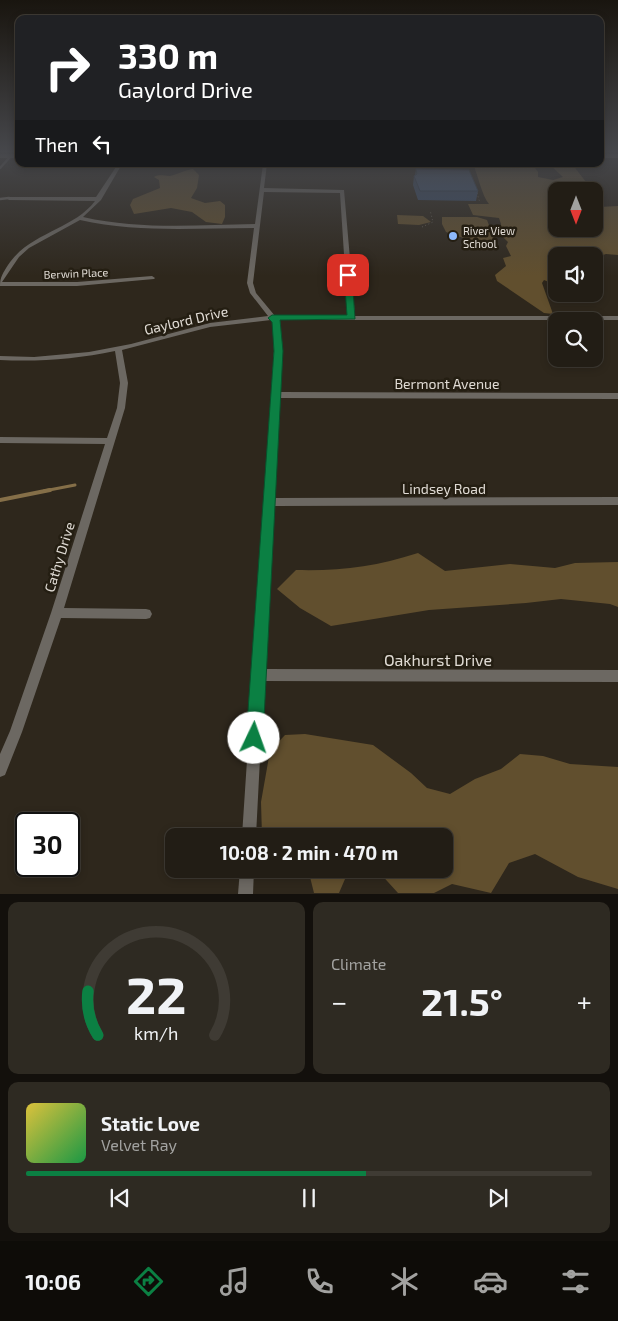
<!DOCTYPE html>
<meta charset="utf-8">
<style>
:root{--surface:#221d15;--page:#2e2a22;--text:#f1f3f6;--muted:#a2a2a0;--line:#3f3b34;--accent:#0b8043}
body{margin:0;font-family:"Exo 2",sans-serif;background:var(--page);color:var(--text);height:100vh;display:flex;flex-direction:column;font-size:19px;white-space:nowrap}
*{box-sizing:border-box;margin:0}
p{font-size:16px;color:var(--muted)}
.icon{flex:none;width:28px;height:28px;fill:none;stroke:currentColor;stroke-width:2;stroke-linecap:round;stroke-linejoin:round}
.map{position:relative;height:894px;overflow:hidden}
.drawer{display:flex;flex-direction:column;gap:8px;padding:8px;background:#13100c;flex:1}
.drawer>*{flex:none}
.guide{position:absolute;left:15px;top:15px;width:589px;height:152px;border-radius:10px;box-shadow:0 2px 8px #0003,0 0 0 1px var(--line);background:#202124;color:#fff;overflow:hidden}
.needle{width:32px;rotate:180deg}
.buttons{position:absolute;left:548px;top:182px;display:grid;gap:10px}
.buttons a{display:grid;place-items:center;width:55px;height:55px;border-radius:10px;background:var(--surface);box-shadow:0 2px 8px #0003,0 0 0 1px var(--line);font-size:25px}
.speed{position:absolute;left:15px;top:812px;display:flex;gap:10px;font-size:25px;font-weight:700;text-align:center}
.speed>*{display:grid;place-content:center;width:65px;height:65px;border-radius:50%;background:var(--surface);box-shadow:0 2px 8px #0003,0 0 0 1px var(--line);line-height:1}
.speed .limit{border:2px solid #111;border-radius:8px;background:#fff;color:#111}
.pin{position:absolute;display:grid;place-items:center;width:42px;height:42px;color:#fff;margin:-21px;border-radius:10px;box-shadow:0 2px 8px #0006}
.me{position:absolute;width:55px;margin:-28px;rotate:3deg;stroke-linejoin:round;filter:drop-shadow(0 0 4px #0008)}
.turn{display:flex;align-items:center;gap:18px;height:105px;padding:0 20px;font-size:22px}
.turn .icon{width:65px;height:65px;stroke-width:2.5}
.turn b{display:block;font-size:35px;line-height:42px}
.then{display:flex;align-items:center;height:48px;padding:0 20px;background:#0003;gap:10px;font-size:19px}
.big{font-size:38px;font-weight:700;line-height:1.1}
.drawer .widget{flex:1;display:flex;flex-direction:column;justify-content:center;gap:8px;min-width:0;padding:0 18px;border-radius:10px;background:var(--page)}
.drawer .dial{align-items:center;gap:0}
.dial svg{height:130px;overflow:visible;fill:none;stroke:var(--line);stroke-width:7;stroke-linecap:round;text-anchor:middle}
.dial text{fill:var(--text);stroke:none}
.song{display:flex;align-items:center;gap:15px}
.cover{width:60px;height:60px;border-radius:8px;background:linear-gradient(135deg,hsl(50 70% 55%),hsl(140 70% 35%))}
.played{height:5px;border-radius:2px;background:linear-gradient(90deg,var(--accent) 60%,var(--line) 60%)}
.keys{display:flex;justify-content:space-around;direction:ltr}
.heat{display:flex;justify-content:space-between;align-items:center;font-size:28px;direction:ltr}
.drawer .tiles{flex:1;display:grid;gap:8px;grid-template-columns:1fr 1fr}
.widget:last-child{grid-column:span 2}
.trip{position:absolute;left:165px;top:828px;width:288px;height:50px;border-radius:10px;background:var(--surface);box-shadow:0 2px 8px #0003,0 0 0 1px var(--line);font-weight:700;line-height:50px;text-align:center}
.dock{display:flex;height:80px;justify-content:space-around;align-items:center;background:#0e0c08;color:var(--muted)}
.dock .icon{width:35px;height:35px}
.dock .current{color:var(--accent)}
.dock b{font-size:22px;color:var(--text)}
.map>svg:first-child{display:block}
</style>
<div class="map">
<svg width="618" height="894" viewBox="0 0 618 894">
<rect width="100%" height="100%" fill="#2e271c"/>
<g fill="#614f2e">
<path d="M473,164H532L538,172V177L553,180L563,177L549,164H572L586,182L582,184L587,191H556V229H594V200L599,207L618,206V255L606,254L594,258L556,256V285L544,280L542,283L553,314L544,313L497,281L495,275L506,266L503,258L511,256L506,246L508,242L499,233L501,224L499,218L473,215L468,204H489C482,196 478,175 473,164Z"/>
<path d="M193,169L199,175L197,188L191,198L205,203L220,201L225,205V217L222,224L206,222L192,212L171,208L134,214L130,205L133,199L160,188L159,180L154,177C160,174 163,176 170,176C178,174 185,170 193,169Z"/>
<polygon points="397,215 423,216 431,222 419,225 398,224"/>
<polygon points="442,217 477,217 487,220 496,244 481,244 446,232 442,224"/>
<path d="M418,553L445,571L510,564L555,568L575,563L618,562V607L610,604L561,599L526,603L429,610L331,626L300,608L277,589L296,570C341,571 375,567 418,553Z"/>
<polygon points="305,734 373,745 411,773 427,788 450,794 475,779 501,769 520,754 543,756 570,764 618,767 618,889 578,877 535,854 509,863 491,893 452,884 434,893 398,893 378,871 348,872 339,893 314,893 308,869 444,869 444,836 262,836 261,802 270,751 285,735"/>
</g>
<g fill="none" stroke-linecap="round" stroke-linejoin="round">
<polyline stroke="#856f48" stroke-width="3" points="44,491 75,485"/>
<polyline stroke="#856f48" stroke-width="4" points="0,500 50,490"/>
<g stroke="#645e54" stroke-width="1" stroke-dasharray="1 2.5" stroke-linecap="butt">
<polyline points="477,193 480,203"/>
<polyline points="422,227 433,222 430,210"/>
</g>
<g stroke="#6c6862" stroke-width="2.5">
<polyline points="0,168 11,156"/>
<polyline points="0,199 9,198"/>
</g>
<g fill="#6c6862" fill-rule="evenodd">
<path d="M118,164H122L101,200L83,217C140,230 197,225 255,224L263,164H267L264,188L344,190L355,316H618V320H278L280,322L282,351L280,392L618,393V399L279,398L274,498L618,497V505L274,506L265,669L618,670V682L264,681L256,836H242L274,351L273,322L271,320L210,327L122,350L128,383L125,408L64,608L146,609L150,610L152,614L150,618L146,619L61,618L22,732L5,775L0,777V754L10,731L51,613L105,444L0,443V437L107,438L117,408L120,383L115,351C77,359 39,362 0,360V356L34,357L89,352L131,344L210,323L268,316L250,293L247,283L254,228C196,228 137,233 80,220L29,248L19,257L2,282H77L152,276L155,278L154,279L77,286H0C0,277 3,273 8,265C30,232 73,230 95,201L9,200L6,198L7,197H96ZM264,192L340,193L348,316H275L256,293L253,283Z"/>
<polygon points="240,869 254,869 253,894 238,894"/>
</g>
<g fill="#6c6862" fill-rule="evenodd">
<rect x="0" y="154" width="19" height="4"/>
<rect x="600" y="154" width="18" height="4"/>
</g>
</g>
<polygon fill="#3a4d69" points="416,169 478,191 476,201 418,200 413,185 414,176 415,175"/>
<polygon fill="#43597a" stroke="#2f3e55" points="416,169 469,170 478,191 420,191 414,176 417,174"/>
<linearGradient id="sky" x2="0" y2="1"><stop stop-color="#19150f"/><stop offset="0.55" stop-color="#46474b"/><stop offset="1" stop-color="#46474b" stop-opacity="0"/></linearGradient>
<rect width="618" height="276" fill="url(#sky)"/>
<polygon fill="#0b8043" stroke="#07532c" points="348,272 352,275 355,319 280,320 283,351 263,738 260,744 254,746 248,744 246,738 274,351 272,322 268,318 272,315 347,315 344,275"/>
<circle fill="#8db9fc" stroke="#241e12" stroke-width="2" cx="453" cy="236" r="5"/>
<g text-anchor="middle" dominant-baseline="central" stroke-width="5" stroke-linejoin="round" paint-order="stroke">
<g font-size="11" fill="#e0dbd4" stroke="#241e12" text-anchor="start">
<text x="463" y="230">River View<tspan x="463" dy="13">School</tspan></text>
</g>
<g font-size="11" fill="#e0dbd4" stroke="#241e12">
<text transform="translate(76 273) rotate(-2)">Berwin Place</text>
</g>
<g font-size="14" fill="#e0dbd4" stroke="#241e12">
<text transform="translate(186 320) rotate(-13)">Gaylord Drive</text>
<text x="447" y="383">Bermont Avenue</text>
<text x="444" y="488">Lindsey Road</text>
<text transform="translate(59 557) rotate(-73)">Cathy Drive</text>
</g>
<g font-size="16" fill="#e0dbd4" stroke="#241e12">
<text x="438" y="659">Oakhurst Drive</text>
</g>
</g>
</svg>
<div class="buttons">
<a><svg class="needle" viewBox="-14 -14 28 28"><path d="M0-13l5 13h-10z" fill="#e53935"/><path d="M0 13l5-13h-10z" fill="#a2a2a0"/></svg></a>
<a><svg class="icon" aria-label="sound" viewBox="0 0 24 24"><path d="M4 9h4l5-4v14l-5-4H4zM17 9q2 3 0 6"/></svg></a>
<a><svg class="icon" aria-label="search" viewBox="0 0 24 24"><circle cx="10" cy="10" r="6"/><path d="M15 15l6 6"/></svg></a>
</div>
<div class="speed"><div class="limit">30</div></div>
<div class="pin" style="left:348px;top:275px;background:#d93025"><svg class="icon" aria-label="arrive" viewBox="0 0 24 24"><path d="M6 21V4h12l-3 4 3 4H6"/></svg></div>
<svg class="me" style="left:254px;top:738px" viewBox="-20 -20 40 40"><circle r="19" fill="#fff"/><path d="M0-13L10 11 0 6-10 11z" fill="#0b8043"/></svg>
<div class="trip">10:08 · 2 min · 470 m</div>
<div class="guide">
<div class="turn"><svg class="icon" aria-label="right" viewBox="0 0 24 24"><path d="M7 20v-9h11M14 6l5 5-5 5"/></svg><div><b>330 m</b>Gaylord Drive</div></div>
<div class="then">Then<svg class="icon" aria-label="left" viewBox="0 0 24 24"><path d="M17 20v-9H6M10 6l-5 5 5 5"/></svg></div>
</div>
</div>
<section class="drawer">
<div class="tiles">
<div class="widget dial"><svg viewBox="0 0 100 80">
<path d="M14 69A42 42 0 1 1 86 69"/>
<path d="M14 69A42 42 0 0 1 8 42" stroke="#0b8043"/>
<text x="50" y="56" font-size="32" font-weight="700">22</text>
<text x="50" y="72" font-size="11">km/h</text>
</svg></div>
<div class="widget"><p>Climate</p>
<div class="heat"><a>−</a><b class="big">21.5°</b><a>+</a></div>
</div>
<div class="widget">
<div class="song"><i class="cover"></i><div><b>Static Love</b><p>Velvet Ray</p></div></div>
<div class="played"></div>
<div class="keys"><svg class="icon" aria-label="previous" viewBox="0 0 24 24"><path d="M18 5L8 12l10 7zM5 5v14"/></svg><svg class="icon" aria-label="pause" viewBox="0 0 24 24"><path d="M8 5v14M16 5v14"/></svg><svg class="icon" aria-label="next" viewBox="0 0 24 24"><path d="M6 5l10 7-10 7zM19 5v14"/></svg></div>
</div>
</div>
</section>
<nav class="dock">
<b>10:06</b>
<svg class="icon current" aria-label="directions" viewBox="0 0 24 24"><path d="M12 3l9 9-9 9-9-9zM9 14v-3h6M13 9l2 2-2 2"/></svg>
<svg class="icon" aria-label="music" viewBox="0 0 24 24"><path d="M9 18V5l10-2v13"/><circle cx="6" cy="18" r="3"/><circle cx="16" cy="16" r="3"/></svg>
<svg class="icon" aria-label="phone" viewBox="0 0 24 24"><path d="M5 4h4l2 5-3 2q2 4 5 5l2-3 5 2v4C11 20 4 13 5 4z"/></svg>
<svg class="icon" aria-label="climate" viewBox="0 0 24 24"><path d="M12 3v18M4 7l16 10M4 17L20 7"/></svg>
<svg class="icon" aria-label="car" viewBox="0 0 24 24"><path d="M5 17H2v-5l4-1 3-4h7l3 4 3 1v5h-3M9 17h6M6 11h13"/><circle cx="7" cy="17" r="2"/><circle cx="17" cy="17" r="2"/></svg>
<svg class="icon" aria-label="filters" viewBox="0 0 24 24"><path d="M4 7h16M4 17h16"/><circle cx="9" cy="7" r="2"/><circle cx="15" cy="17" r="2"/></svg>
</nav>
